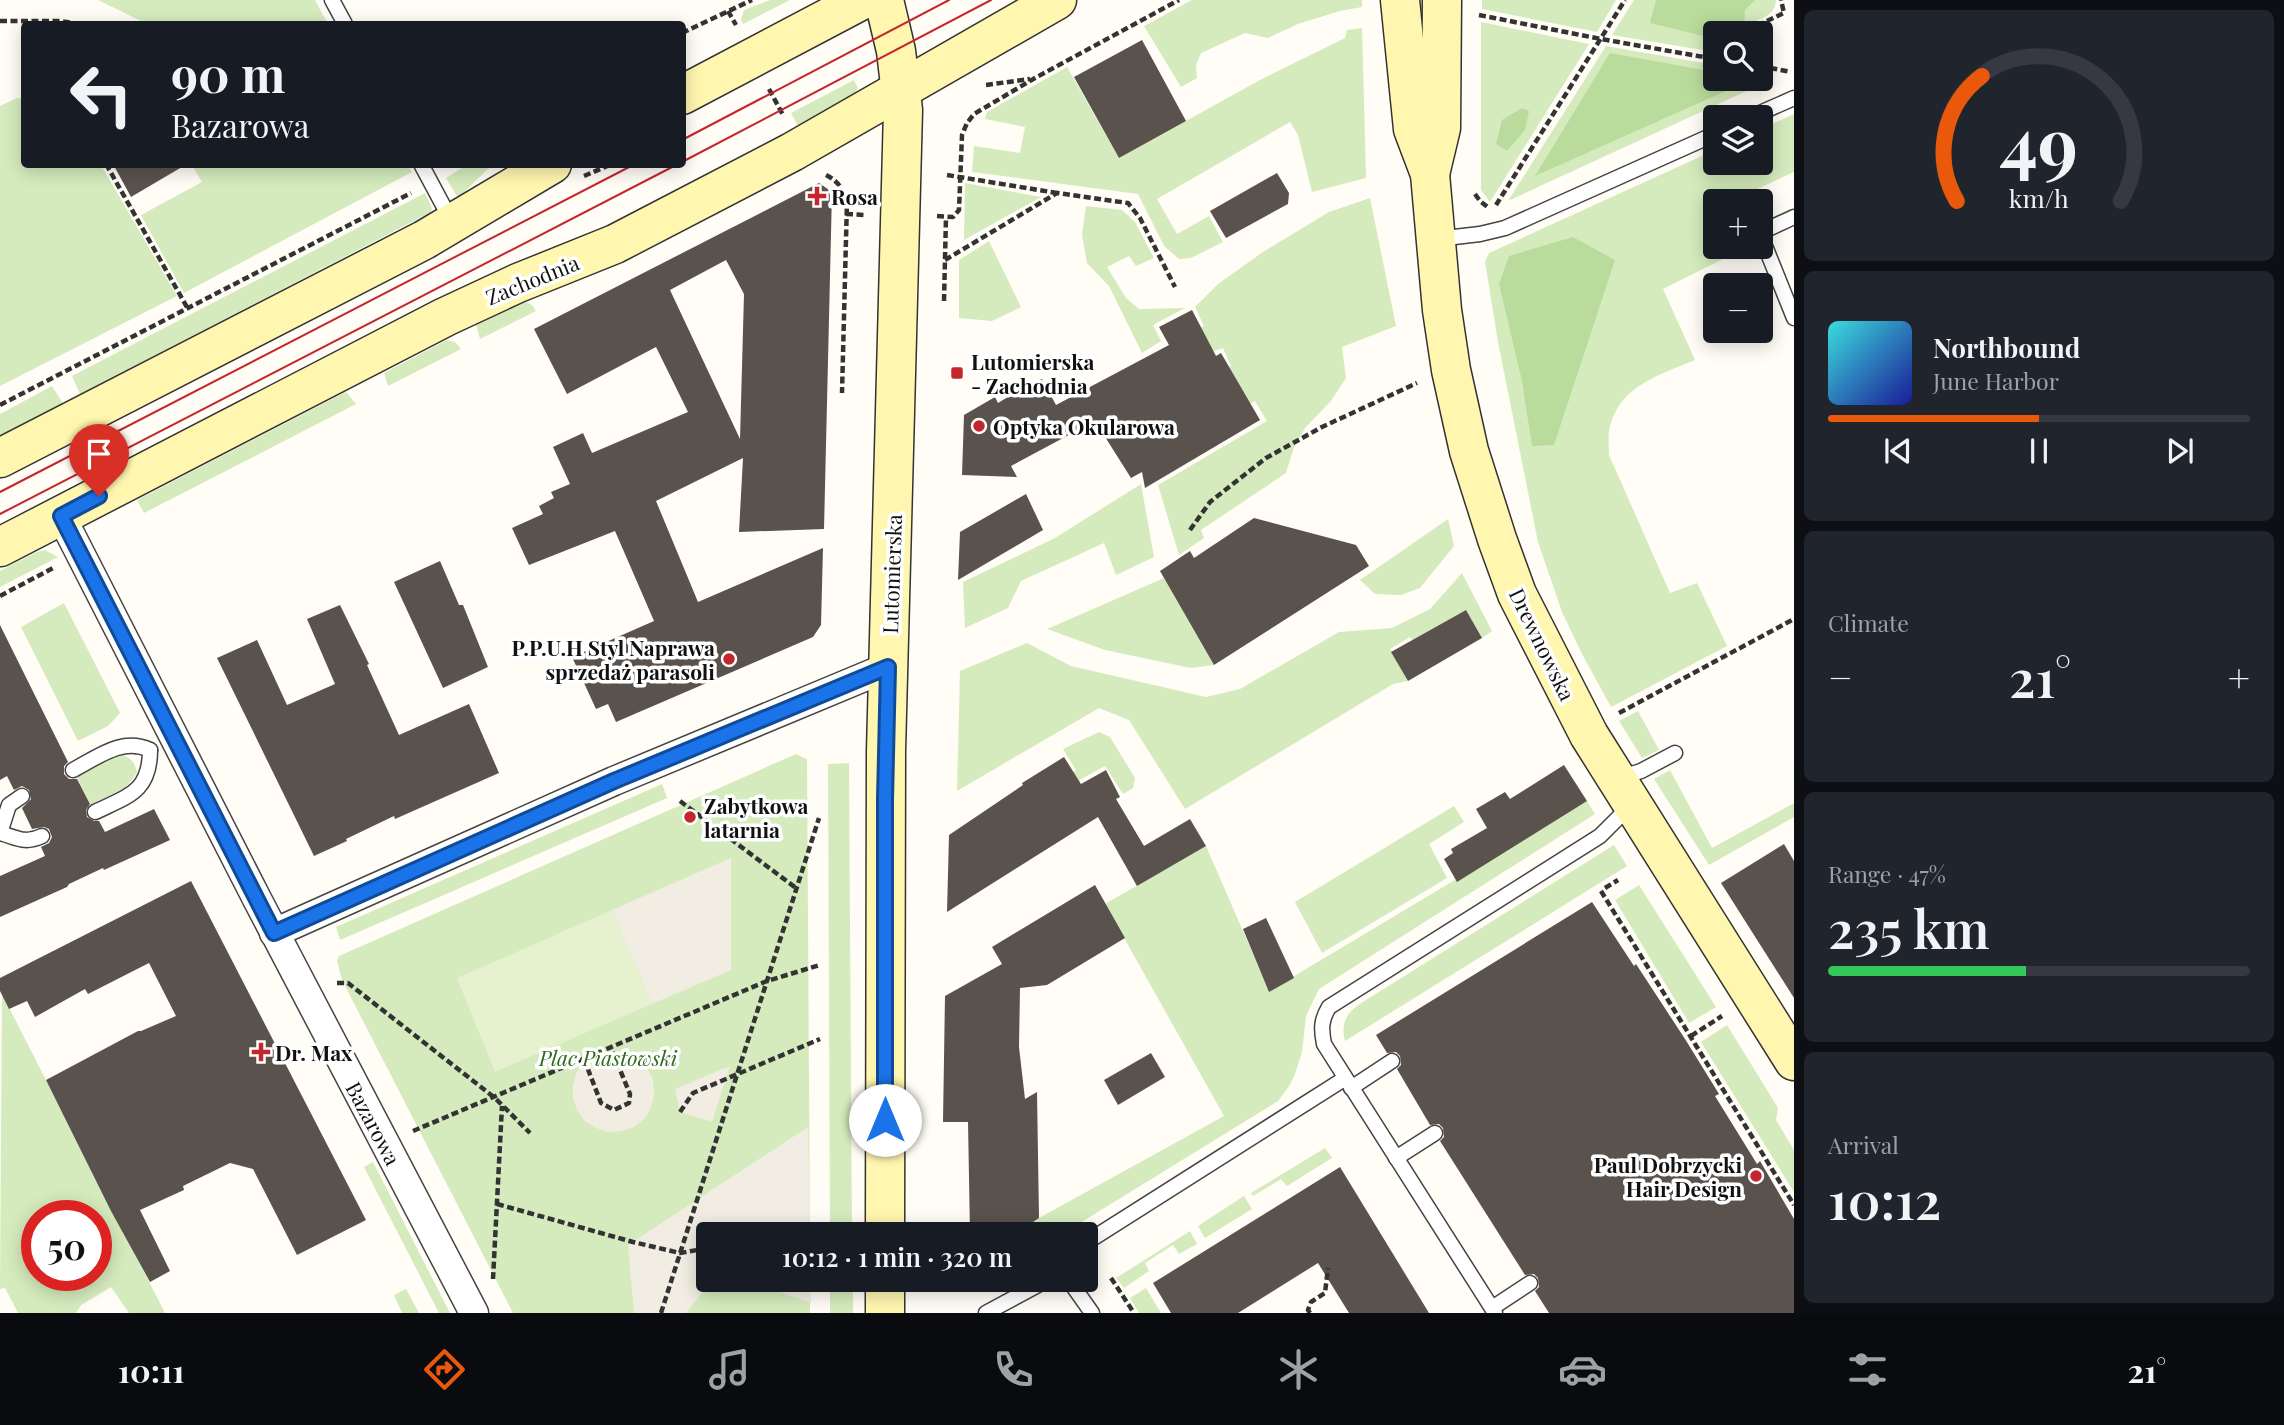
<!DOCTYPE html>
<meta charset="utf-8">
<style>
:root{--surface:#171b24;--page:#20242c;--text:#f1f3f6;--muted:#9ea1a6;--line:#363941;--accent:#ea580c}
body{margin:0;font-family:"Playfair Display",serif;background:var(--page);color:var(--text);height:100vh;display:flex;flex-direction:column;font-size:26px;white-space:nowrap}
*{box-sizing:border-box;margin:0}
p{font-size:23px;color:var(--muted)}
.icon{flex:none;width:38px;height:38px;fill:none;stroke:currentColor;stroke-width:2;stroke-linecap:round;stroke-linejoin:round}
.map{position:relative;flex:1;overflow:hidden}
.drawer{display:flex;flex-direction:column;gap:10px;padding:10px;background:#0d0f14;width:490px}
.drawer>*{flex:none}
.guide{position:absolute;left:21px;top:21px;width:665px;height:147px;border-radius:7px;box-shadow:0 4px 18px #0003;background:#171b24;color:var(--text);overflow:hidden}
.controls{position:absolute;left:1703px;top:21px;display:grid;gap:14px}
.controls a{display:grid;place-items:center;width:70px;height:70px;border-radius:7px;background:var(--surface);box-shadow:0 4px 18px #0003;font-size:35px}
.speed{position:absolute;left:21px;top:1200px;display:flex;gap:14px;font-size:35px;font-weight:700;text-align:center}
.speed>*{display:grid;place-content:center;width:91px;height:91px;border-radius:50%;background:var(--surface);box-shadow:0 4px 18px #0003;line-height:1}
.speed .limit{border:10px solid #d22;background:#fff;color:#111}
.pin{position:absolute;display:grid;place-items:center;width:60px;height:60px;color:#fff;margin:-72px -30px;border-radius:50% 50% 50% 0;rotate:-45deg;box-shadow:0 0 7px #0007}
.pin .icon{rotate:45deg}
.me{position:absolute;width:77px;margin:-38px;rotate:0deg;stroke-linejoin:round;filter:drop-shadow(0 0 5px #0008)}
.turn{display:flex;align-items:center;gap:24px;height:147px;padding:0 35px;font-size:32px}
.turn .icon{width:91px;height:91px;stroke-width:2.5}
.turn b{display:block;font-size:49px;line-height:60px}
.big{font-size:52px;font-weight:600;line-height:1.1}
.drawer .card{flex:1;display:flex;flex-direction:column;justify-content:center;gap:10px;min-width:0;padding:0 24px;border-radius:10px;background:var(--page)}
.drawer .dial{align-items:center;gap:0}
.dial svg{height:182px;overflow:visible;fill:none;stroke:var(--line);stroke-width:7;stroke-linecap:round;text-anchor:middle}
.dial text{fill:var(--text);stroke:none}
.song{display:flex;align-items:center;gap:21px}
.cover{width:84px;height:84px;border-radius:10px;background:linear-gradient(135deg,hsl(180 70% 55%),hsl(240 70% 35%))}
.played{height:7px;border-radius:4px;background:linear-gradient(90deg,var(--accent) 50%,var(--line) 50%)}
.keys{display:flex;justify-content:space-around;direction:ltr}
.heat{display:flex;justify-content:space-between;align-items:center;font-size:38px;direction:ltr}
.charge{height:10px;border-radius:5px;background:linear-gradient(90deg,#34c759 47%,var(--line) 0)}
.trip{position:absolute;left:696px;top:1222px;width:402px;height:70px;border-radius:7px;background:var(--surface);box-shadow:0 4px 18px #0003;font-weight:600;line-height:70px;text-align:center}
.tabs{display:flex;height:112px;justify-content:space-around;align-items:center;background:#090b0e;color:var(--muted)}
.tabs .icon{width:49px;height:49px}
.tabs .selected{color:var(--accent)}
.tabs b{font-size:32px;color:var(--text)}
main{display:flex;flex:1;min-height:0}
.map>svg:first-child{display:block}
</style>
<main>
<div class="map">
<svg width="1794" height="1313" viewBox="0 0 1794 1313">
<rect width="100%" height="100%" fill="#fffdf5"/>
<g fill="#d5ebbd" fill-rule="evenodd">
<polygon points="98,0 315,0 328,24 147,24"/>
<polygon points="770,0 790,0 743,24 741,19 744,10"/>
<polygon points="1192,0 1362,0 1362,7 1340,11 1298,24 1268,38 1245,33 1201,53 1196,65 1197,78 1181,87 1144,26"/>
<polygon points="1482,0 1616,0 1597,32 1482,9"/>
<path d="M1634,0H1776C1776,16 1759,19 1747,25L1751,33H1715V52L1612,35Z"/>
<polygon points="1481,22 1589,44 1490,202 1481,190"/>
<polygon points="1362,28 1366,178 1312,192 1298,135 1290,122 1157,199 1177,234 1209,216 1223,242 1191,258 1179,259 1164,246 1138,194 972,172 974,146 1020,153 1025,127 985,119 987,112 1067,67 1119,158 1260,80 1345,38 1347,30"/>
<polygon points="1606,46 1715,65 1715,79 1757,79 1757,84 1753,88 1508,201"/>
<polygon points="854,80 858,88 854,95 798,126 791,113"/>
<polygon points="17,98 24,99 24,164 101,165 177,296 0,386 0,106"/>
<path d="M1794,114V172L1731,201H1715V247H1747L1663,289L1695,360C1662,374 1622,385 1611,423C1607,433 1609,445 1609,455L1670,593L1697,583L1727,646L1611,707L1582,654L1562,612L1538,542L1498,342L1485,262L1489,253L1715,150V163H1760L1761,129Z"/>
<polygon points="407,164 412,172 184,293 141,215 202,182 192,165"/>
<polygon points="468,164 492,165 460,196 456,195 446,178"/>
<polygon points="965,183 1041,197 964,240"/>
<polygon points="425,193 432,208 431,212 80,394 72,376"/>
<polygon points="1370,198 1396,326 1342,347 1346,378 1331,401 1305,428 1294,447 1286,473 1201,530 1204,538 1179,555 1158,485 1267,421 1255,401 1231,415 1212,375 1231,366 1223,348 1208,353 1158,352 1204,326 1195,307 1218,284 1263,252 1329,212"/>
<polygon points="1086,206 1122,210 1135,222 1154,258 1136,266 1129,256 1107,267 1126,298 1139,309 1185,308 1153,325 1161,341 1142,353 1109,286 1087,263 1082,235"/>
<polygon points="989,241 1021,307 992,321 959,318 959,260"/>
<polygon points="526,302 532,305 536,311 480,339 476,324"/>
<polygon points="447,340 455,342 461,349 388,386 384,373"/>
<polygon points="52,386 64,405 0,436 0,414"/>
<polygon points="346,392 356,404 144,513 137,500"/>
<polygon points="1141,484 1154,557 1116,575 1104,543 1021,581 1008,608 965,628 963,582 1055,538"/>
<polygon points="1448,519 1454,546 1420,588 1401,595 1375,594 1360,580"/>
<polygon points="45,550 58,557 0,587 0,571 37,552"/>
<polygon points="1462,573 1492,631 1482,638 1466,610 1412,640 1410,637 1390,649 1408,681 1393,684 1185,809 1129,720 1099,708 957,791 960,671 1027,643 1071,666 1206,697 1240,689 1339,632 1392,628 1430,609"/>
<polygon points="1164,578 1214,665 1191,668 1105,650 1047,629"/>
<polygon points="64,603 120,713 108,726 78,741 21,627"/>
<polygon points="1638,711 1659,750 1642,758 1619,721"/>
<polygon points="1099,732 1110,737 1135,778 1133,788 1123,794 1105,766 1076,782 1016,806 1076,770 1063,749"/>
<path d="M116,753C128,756 135,760 137,773L126,787L91,805L75,774Z"/>
<polygon points="796,754 807,759 810,1234 709,1234 709,1279 810,1279 810,1313 513,1313 342,980 337,961 339,956"/>
<polygon points="849,763 852,1234 830,1234 828,764"/>
<polygon points="1670,770 1712,848 1794,803 1794,817 1709,865 1654,779"/>
<polygon points="662,784 667,798 340,940 336,927"/>
<polygon points="1587,801 1595,814 1319,989 1306,1016 1302,1052 1295,1074 1290,1085 1278,1101 1062,1234 1015,1234 1039,1218 1224,1116 1105,904 1206,846 1269,991"/>
<polygon points="1454,806 1464,822 1429,844 1447,878 1322,953 1295,902"/>
<path d="M1614,845L1627,866L1345,1041C1341,1025 1345,1015 1358,1005Z"/>
<polygon points="1639,885 1716,1007 1689,1023 1615,900"/>
<path d="M2,994L165,1313H129L111,1287L81,1305L76,1313H18L5,1288L0,1289ZM37,1216H96V1276H37Z"/>
<polygon points="1727,1025 1778,1108 1776,1120 1794,1150 1794,1192 1701,1042"/>
<polygon points="1325,1148 1332,1158 1287,1186 1281,1179 1253,1196 1251,1193"/>
<polygon points="373,1162 450,1313 439,1313 364,1167"/>
<polygon points="1244,1196 1252,1209 1205,1238 1198,1226"/>
<polygon points="1190,1231 1197,1244 1179,1254 1173,1245 1145,1263 1149,1271 1124,1288 1116,1278"/>
<rect x="830" y="1279" width="23" height="34"/>
<polygon points="1146,1288 1161,1313 1139,1313 1130,1298"/>
<polygon points="406,1289 419,1313 402,1313 394,1295"/>
</g>
<g fill="#b9dc9c">
<polygon points="1656,0 1755,0 1745,10 1744,30 1736,33 1715,33 1715,39 1650,23"/>
<polygon points="1610,53 1715,72 1715,79 1732,79 1737,86 1535,176"/>
<polygon points="1522,108 1529,111 1525,130 1507,151 1496,144 1502,120"/>
<polygon points="1573,237 1615,260 1554,445 1532,446 1522,381 1499,284 1509,256"/>
</g>
<polygon fill="#e6f2cf" points="612,910 652,1004 495,1072 457,978"/>
<g fill="#f1ede2">
<polygon points="731,858 731,970 652,1004 612,910"/>
<polygon points="625,1052 638,1058 647,1068 653,1080 654,1095 651,1108 644,1119 634,1127 621,1131 608,1132 596,1128 585,1121 577,1110 573,1098 573,1085 577,1071"/>
<polygon points="730,1066 712,1122 680,1112 675,1089"/>
<polygon points="808,1127 810,1234 709,1234 709,1279 713,1279 686,1313 634,1313 628,1245"/>
<polygon points="744,1279 810,1279 811,1303"/>
</g>
<g fill="#5a524d" fill-rule="evenodd">
<polygon points="1142,40 1186,121 1119,158 1074,77"/>
<polygon points="113,164 187,164 131,197"/>
<polygon points="1277,173 1289,193 1288,204 1226,238 1210,211"/>
<path d="M819,183L832,192L824,529L739,532L743,458L656,501L698,602L823,548L821,625L813,637L616,722L608,704L596,709L572,657L654,621L615,531L529,565L512,528L543,514L539,506L554,498L551,492L570,484L553,447L583,433L592,453L688,412L656,347L567,394L534,329ZM726,260L744,294L740,439L670,290Z"/>
<polygon points="1192,310 1216,356 1221,353 1260,420 1145,488 1142,472 1131,478 1095,421 1011,466 1017,477 962,475 964,415 995,397 998,403 1026,386 1042,379 1056,405 1169,345 1159,327"/>
<polygon points="1026,494 1043,530 958,580 960,532"/>
<polygon points="1254,518 1356,545 1369,566 1214,665 1160,571 1190,551 1194,558"/>
<polygon points="440,561 459,605 463,605 488,667 443,688 394,582"/>
<polygon points="340,605 369,664 367,665 399,735 469,704 499,773 395,819 394,816 346,839 347,841 314,856 217,658 257,640 287,705 335,684 307,619"/>
<polygon points="1466,610 1482,638 1408,681 1391,652"/>
<polygon points="0,625 68,762 64,766 64,774 69,779 77,779 90,804 86,810 87,817 94,821 99,821 105,832 154,809 170,840 104,870 103,868 69,884 67,887 0,917 0,876 45,856 41,847 49,843 52,837 49,829 44,827 32,829 22,808 31,799 29,790 22,786 14,790 7,776 0,780"/>
<polygon points="1064,757 1081,784 1106,770 1120,797 1116,799 1144,846 1190,819 1206,846 1137,886 1098,817 947,912 949,835 1023,785 1022,783"/>
<polygon points="1564,765 1587,801 1457,882 1444,859 1453,853 1451,849 1487,828 1476,809 1505,792 1510,799"/>
<polygon points="1784,844 1794,861 1794,998 1721,883"/>
<polygon points="191,881 366,1220 297,1255 253,1169 230,1163 183,1186 184,1190 140,1210 170,1271 150,1282 111,1211 46,1080 138,1031 141,1031 176,1016 149,963 88,994 85,989 35,1017 27,1001 9,1009 0,991 0,978"/>
<polygon points="1095,885 1125,938 1047,985 1020,988 1019,1047 1025,1099 1037,1092 1039,1218 1015,1234 970,1234 968,1122 943,1122 945,996 1002,964 992,947"/>
<polygon points="1592,902 1634,966 1636,964 1685,1039 1719,1094 1715,1096 1757,1164 1760,1161 1794,1219 1794,1313 1549,1313 1535,1291 1539,1287 1538,1278 1534,1274 1525,1275 1440,1141 1444,1137 1443,1128 1439,1124 1430,1125 1397,1069 1401,1065 1400,1056 1396,1052 1387,1053 1376,1035"/>
<polygon points="1266,918 1294,978 1269,992 1243,929"/>
<polygon points="1151,1053 1165,1077 1118,1105 1104,1080"/>
<polygon points="1340,1167 1429,1313 1349,1313 1318,1263 1238,1313 1171,1313 1153,1283"/>
</g>
<g fill="none" stroke-linecap="round" stroke-linejoin="round">
<defs>
<g id="service">
<polyline points="332,0 345,24"/>
<polyline points="1751,117 1794,98"/>
<polyline points="421,164 452,222"/>
<polyline points="1794,217 1768,229 1763,234 1763,241 1794,318"/>
<polyline points="1437,239 1480,234 1505,228 1715,134"/>
<path d="M73,770C98,757 122,737 150,750"/>
<polyline points="1619,778 1641,771 1675,753"/>
<path d="M95,812C128,796 150,792 150,750"/>
<path d="M0,833C18,838 24,844 42,836"/>
<polyline points="0,833 9,805 22,796"/>
<polyline points="1351,1088 1392,1061"/>
<polyline points="1396,1158 1435,1133"/>
<polyline points="1087,1242 1344,1079"/>
<polyline points="1068,1279 1092,1313"/>
<polyline points="1492,1308 1530,1283"/>
<polyline points="986,1313 1049,1279"/>
<path d="M1495,1313L1324,1044C1321,1029 1321,1020 1329,1007L1600,836L1623,813L1629,802"/>
</g>
<g id="minor">
<polyline points="61,516 257,899 474,1313"/>
<polyline points="274,933 614,781 888,667"/>
</g>
<g id="secondary">
<polyline points="884,0 896,51 903,110 886,751 885,1234"/>
<polyline points="1400,0 1413,129 1430,174 1442,310 1451,370 1469,451 1497,539 1517,594 1589,735 1794,1061"/>
<polyline points="682,95 862,0"/>
<polyline points="1430,174 1441,128 1442,0"/>
<polyline points="0,458 424,240 552,164"/>
<polyline points="0,547 445,317 518,283 615,244 792,152 1057,0"/>
<polyline points="885,1279 885,1313"/>
</g>
</defs>
<use href="#service" stroke="#444" stroke-width="17"/>
<use href="#minor" stroke="#444" stroke-width="31"/>
<use href="#secondary" stroke="#333" stroke-width="41"/>
<g stroke="#333" stroke-width="4.5" stroke-dasharray="7 3.5" stroke-linecap="butt">
<polyline points="728,11 736,25"/>
<polyline points="1479,15 1601,39 1715,59"/>
<polyline points="0,21 61,21 78,24"/>
<polyline points="682,33 752,0"/>
<polyline points="1757,33 1754,27 1784,13 1781,0"/>
<path d="M1760,39C1769,55 1775,66 1766,83"/>
<polyline points="1760,66 1791,72"/>
<polyline points="986,85 1030,79"/>
<polyline points="769,89 783,115"/>
<polyline points="106,164 188,309"/>
<path d="M826,175C838,181 843,189 847,201L842,393"/>
<polyline points="947,175 1057,193"/>
<polyline points="584,176 612,164"/>
<polyline points="1475,194 1480,201 1489,208"/>
<polyline points="1496,205 1625,0"/>
<polyline points="846,214 865,215"/>
<polyline points="937,216 953,217 959,210 962,135 967,123 974,114 1035,78 1179,0"/>
<polyline points="945,260 1057,193 1128,203 1140,218 1175,287"/>
<polyline points="944,301 946,217"/>
<polyline points="0,405 411,193"/>
<polyline points="1190,530 1210,502 1266,458 1322,427 1417,383"/>
<polyline points="0,596 55,567"/>
<polyline points="1619,713 1794,619"/>
<polyline points="680,801 796,888"/>
<polyline points="1605,888 1618,880"/>
<polyline points="1601,891 1794,1205"/>
<polyline points="337,983 348,983 495,1098 530,1133"/>
<polyline points="1691,1036 1722,1016"/>
<polyline points="584,1059 601,1103 614,1110 629,1103 630,1094 611,1048"/>
<polyline points="680,1112 693,1093 820,1039"/>
<polyline points="413,1131 767,981 820,965"/>
<polyline points="497,1204 633,1242 680,1253 709,1248"/>
<polyline points="795,1234 819,1230"/>
<polyline points="1111,1278 1134,1313"/>
<polyline points="493,1279 502,1106"/>
<polyline points="661,1313 819,818"/>
<polyline points="1310,1313 1308,1310 1311,1302 1325,1293 1328,1268"/>
</g>
<use href="#service" stroke="#fff" stroke-width="14"/>
<use href="#minor" stroke="#fff" stroke-width="28"/>
<use href="#secondary" stroke="#fff6b0" stroke-width="38"/>
<g stroke="#c4262e" stroke-width="2">
<polyline points="682,140 949,0"/>
<polyline points="682,162 991,0"/>
<polyline points="0,492 635,164"/>
<polyline points="0,514 678,164"/>
</g>
</g>
<g fill="none" stroke-linecap="round" stroke-linejoin="round">
<defs>
<polyline id="route" points="99,496 61,516 274,933 614,781 888,667 885,799 885,1120"/>
</defs>
<use href="#route" stroke="#114b97" stroke-width="18"/>
<use href="#route" stroke="#1a73e8" stroke-width="12"/>
</g>
<g fill="#c4262e" stroke="#fff" stroke-width="2.5">
<path d="M813.5 185.5h7v7h7v7h-7v7h-7v-7h-7v-7h7z"/>
<rect x="950" y="366" width="14" height="14" rx="3.5"/>
<circle cx="979" cy="426" r="7"/>
<circle cx="729" cy="659" r="7"/>
<circle cx="690" cy="817" r="7"/>
<path d="M257.5 1041.5h7v7h7v7h-7v7h-7v-7h-7v-7h7z"/>
<circle cx="1756" cy="1176" r="7"/>
</g>
<g text-anchor="middle" dominant-baseline="central" stroke-width="7" stroke-linejoin="round" paint-order="stroke">
<g font-size="21" font-weight="bold" fill="#111" stroke="#fff" text-anchor="start">
<text x="831" y="196">Rosa</text>
<text x="971" y="361">Lutomierska<tspan x="971" dy="24">- Zachodnia</tspan></text>
<text x="993" y="426">Optyka Okularowa</text>
<text x="715" y="647" text-anchor="end">P.P.U.H Styl Naprawa<tspan x="715" dy="24">sprzedaż parasoli</tspan></text>
<text x="704" y="805">Zabytkowa<tspan x="704" dy="24">latarnia</tspan></text>
<text x="275" y="1052">Dr. Max</text>
<text x="1742" y="1164" text-anchor="end">Paul Dobrzycki<tspan x="1742" dy="24">Hair Design</tspan></text>
</g>
<g font-size="21" fill="#111" stroke="#fff">
<text transform="translate(532 279) rotate(-22)">Zachodnia</text>
<text transform="translate(891 574) rotate(-88)">Lutomierska</text>
<text transform="translate(1543 644) rotate(64)">Drewnowska</text>
<text transform="translate(374 1123) rotate(62)">Bazarowa</text>
</g>
<g font-size="21" font-style="italic" fill="#2f6b1f" stroke="#fff">
<text x="608" y="1057">Plac Piastowski</text>
</g>
</g>
</svg>
<div class="controls">
<a><svg class="icon" aria-label="search" viewBox="0 0 24 24"><circle cx="10" cy="10" r="6"/><path d="M15 15l6 6"/></svg></a>
<a><svg class="icon" aria-label="layers" viewBox="0 0 24 24"><path d="M12 4l9 5-9 5-9-5zM3 14l9 5 9-5"/></svg></a>
<a>+</a>
<a>−</a>
</div>
<div class="speed"><div class="limit">50</div></div>
<div class="pin" style="left:99px;top:496px;background:#d93025"><svg class="icon" aria-label="arrive" viewBox="0 0 24 24"><path d="M6 21V4h12l-3 4 3 4H6"/></svg></div>
<svg class="me" style="left:885px;top:1120px" viewBox="-20 -20 40 40"><circle r="19" fill="#fff"/><path d="M0-13L10 11 0 6-10 11z" fill="#1a73e8"/></svg>
<div class="trip">10:12 · 1 min · 320 m</div>
<div class="guide">
<div class="turn"><svg class="icon" aria-label="left" viewBox="0 0 24 24"><path d="M17 20v-9H6M10 6l-5 5 5 5"/></svg><div><b>90 m</b>Bazarowa</div></div>
</div>
</div>
<section class="drawer">
<div class="card dial"><svg viewBox="0 0 100 80">
<path d="M14 69A42 42 0 1 1 86 69"/>
<path d="M14 69A42 42 0 0 1 25 14" stroke="#ea580c"/>
<text x="50" y="56" font-size="32" font-weight="700">49</text>
<text x="50" y="72" font-size="11">km/h</text>
</svg></div>
<div class="card">
<div class="song"><i class="cover"></i><div><b>Northbound</b><p>June Harbor</p></div></div>
<div class="played"></div>
<div class="keys"><svg class="icon" aria-label="previous" viewBox="0 0 24 24"><path d="M18 5L8 12l10 7zM5 5v14"/></svg><svg class="icon" aria-label="pause" viewBox="0 0 24 24"><path d="M8 5v14M16 5v14"/></svg><svg class="icon" aria-label="next" viewBox="0 0 24 24"><path d="M6 5l10 7-10 7zM19 5v14"/></svg></div>
</div>
<div class="card"><p>Climate</p>
<div class="heat"><a>−</a><b class="big">21°</b><a>+</a></div>
</div>
<div class="card"><p>Range · 47%</p><b class="big">235 km</b><div class="charge"></div></div>
<div class="card"><p>Arrival</p><b class="big">10:12</b></div>
</section>
</main>
<nav class="tabs">
<b>10:11</b>
<svg class="icon selected" aria-label="directions" viewBox="0 0 24 24"><path d="M12 3l9 9-9 9-9-9zM9 14v-3h6M13 9l2 2-2 2"/></svg>
<svg class="icon" aria-label="music" viewBox="0 0 24 24"><path d="M9 18V5l10-2v13"/><circle cx="6" cy="18" r="3"/><circle cx="16" cy="16" r="3"/></svg>
<svg class="icon" aria-label="phone" viewBox="0 0 24 24"><path d="M5 4h4l2 5-3 2q2 4 5 5l2-3 5 2v4C11 20 4 13 5 4z"/></svg>
<svg class="icon" aria-label="climate" viewBox="0 0 24 24"><path d="M12 3v18M4 7l16 10M4 17L20 7"/></svg>
<svg class="icon" aria-label="car" viewBox="0 0 24 24"><path d="M5 17H2v-5l4-1 3-4h7l3 4 3 1v5h-3M9 17h6M6 11h13"/><circle cx="7" cy="17" r="2"/><circle cx="17" cy="17" r="2"/></svg>
<svg class="icon" aria-label="filters" viewBox="0 0 24 24"><path d="M4 7h16M4 17h16"/><circle cx="9" cy="7" r="2"/><circle cx="15" cy="17" r="2"/></svg>
<b>21°</b>
</nav>
